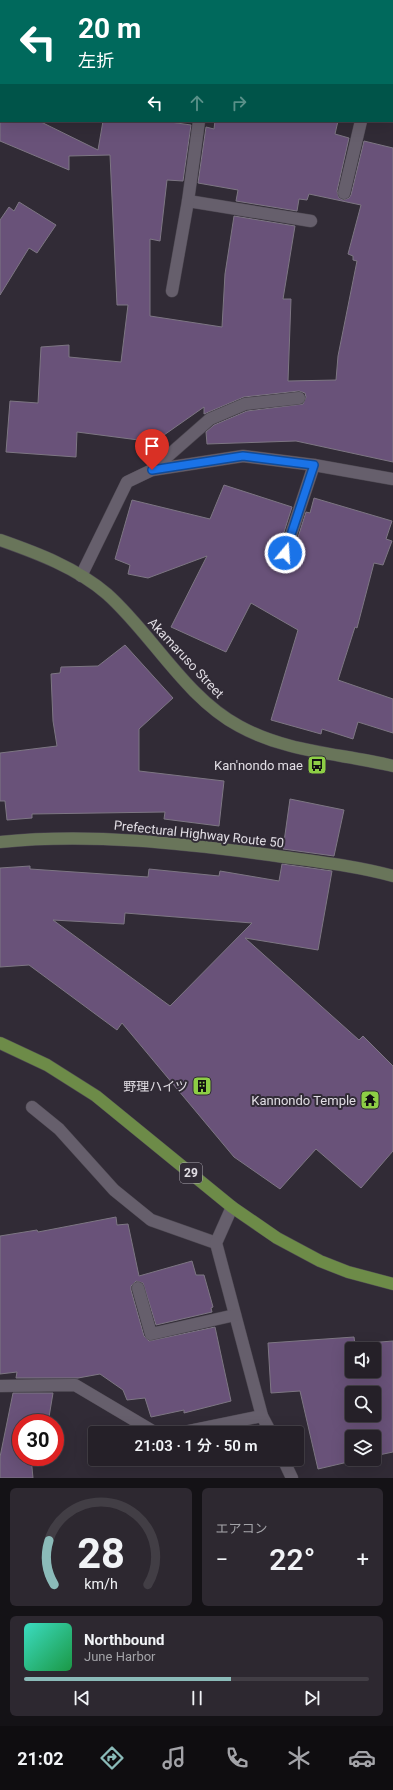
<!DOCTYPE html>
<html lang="ja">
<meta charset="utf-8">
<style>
:root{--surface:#252028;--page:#2d2830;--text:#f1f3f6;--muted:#a3a3a8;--line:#423e45;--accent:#8bbbb9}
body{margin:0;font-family:Roboto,"Noto Sans JP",sans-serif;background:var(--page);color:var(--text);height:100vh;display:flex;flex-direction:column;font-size:15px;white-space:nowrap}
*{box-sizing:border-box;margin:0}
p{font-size:13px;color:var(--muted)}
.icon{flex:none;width:22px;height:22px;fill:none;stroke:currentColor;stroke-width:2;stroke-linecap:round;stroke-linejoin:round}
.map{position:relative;height:1478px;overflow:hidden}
.panel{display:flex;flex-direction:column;gap:10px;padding:10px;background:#141216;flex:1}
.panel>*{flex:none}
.top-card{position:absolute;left:0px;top:0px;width:393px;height:122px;box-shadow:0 4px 16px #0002,0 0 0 1px var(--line);background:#00695c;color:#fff;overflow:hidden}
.fabs{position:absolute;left:345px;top:1342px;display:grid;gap:8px}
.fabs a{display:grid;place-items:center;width:36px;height:36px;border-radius:4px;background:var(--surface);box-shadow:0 4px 16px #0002,0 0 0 1px var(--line);font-size:20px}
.speed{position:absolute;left:12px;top:1414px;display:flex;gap:8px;font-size:20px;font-weight:700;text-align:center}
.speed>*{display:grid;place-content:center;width:52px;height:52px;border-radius:50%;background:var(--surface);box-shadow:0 4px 16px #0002,0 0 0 1px var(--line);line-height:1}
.speed .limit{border:6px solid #d22;background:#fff;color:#111}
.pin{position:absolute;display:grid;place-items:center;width:34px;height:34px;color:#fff;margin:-41px -17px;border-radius:50% 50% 50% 0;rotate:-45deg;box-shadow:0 0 4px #0007}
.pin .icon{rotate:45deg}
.me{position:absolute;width:44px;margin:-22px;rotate:18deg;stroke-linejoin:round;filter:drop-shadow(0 0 3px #0008)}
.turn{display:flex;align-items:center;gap:14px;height:84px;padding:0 12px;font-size:18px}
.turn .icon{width:52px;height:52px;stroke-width:2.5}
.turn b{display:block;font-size:28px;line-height:34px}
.lanes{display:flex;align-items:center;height:38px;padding:0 12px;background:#0003;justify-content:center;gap:20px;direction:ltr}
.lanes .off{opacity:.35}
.big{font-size:30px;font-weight:600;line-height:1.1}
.panel .tile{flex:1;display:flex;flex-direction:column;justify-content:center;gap:6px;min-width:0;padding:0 14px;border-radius:6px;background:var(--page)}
.panel .dial{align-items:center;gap:0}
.dial svg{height:104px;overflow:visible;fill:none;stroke:var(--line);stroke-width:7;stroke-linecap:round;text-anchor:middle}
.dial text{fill:var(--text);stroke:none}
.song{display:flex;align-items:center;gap:12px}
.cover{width:48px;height:48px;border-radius:6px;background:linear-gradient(135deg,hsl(170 70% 55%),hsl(140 70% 35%))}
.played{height:4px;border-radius:2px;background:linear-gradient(90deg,var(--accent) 60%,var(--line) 60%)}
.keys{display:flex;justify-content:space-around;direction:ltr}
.heat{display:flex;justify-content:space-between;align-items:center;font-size:22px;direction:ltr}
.panel .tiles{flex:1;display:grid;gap:10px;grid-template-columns:1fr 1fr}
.tile:last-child{grid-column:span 2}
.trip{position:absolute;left:88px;top:1426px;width:216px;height:40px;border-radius:4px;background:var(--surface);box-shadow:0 4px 16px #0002,0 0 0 1px var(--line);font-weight:600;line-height:40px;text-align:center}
.tabs{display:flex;height:64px;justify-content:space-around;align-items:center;background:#0f0d10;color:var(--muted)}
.tabs .icon{width:28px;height:28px}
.tabs .selected{color:var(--accent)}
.tabs b{font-size:18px;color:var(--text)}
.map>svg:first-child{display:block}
</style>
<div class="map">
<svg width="393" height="1478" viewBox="0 0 393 1478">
<rect width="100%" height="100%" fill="#312b36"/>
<g fill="#695279" stroke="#7d7683" fill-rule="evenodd">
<polygon points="0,121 39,121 98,150 103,121 163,121 191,125 183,181 167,180 160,241 150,239 150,316 222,327 225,274 234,216 295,226 283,299 291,299 288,381 336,380 338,356 357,261 353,260 353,256 348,254 361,205 309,194 307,200 299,199 297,211 236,201 238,190 198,183 206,127 214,129 215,121 338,121 335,134 349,138 337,191 339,198 343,200 349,198 351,195 364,141 393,148 393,462 296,441 207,444 206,432 214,425 247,411 303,404 306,397 305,393 299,391 244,397 204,414 204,407 154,442 77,432 76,457 6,452 10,401 38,403 41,347 69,345 69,357 121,362 128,305 117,305 110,155 69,156 69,170 0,141"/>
<polygon points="19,202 56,225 37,253 29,248 0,295 0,220 9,207 14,211"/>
<polygon points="224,485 292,507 278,551 279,558 283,560 287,560 292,556 306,512 310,513 314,498 392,521 386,539 392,541 383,565 374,563 357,628 355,627 338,680 393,699 393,733 358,722 353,739 322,729 321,734 271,720 298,630 251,603 226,652 171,627 207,556 148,578 128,574 130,565 115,559 132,500 210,519"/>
<polygon points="125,645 173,698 139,729 139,771 224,781 219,826 164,819 165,812 32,814 32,818 7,820 5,801 0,801 0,753 57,746 53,721 51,674 60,673 61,667 98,666"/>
<polygon points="290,799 344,810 334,856 283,849"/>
<path d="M282,864L332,871L318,950L245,938L359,1040L363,1036L393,1066V1151L361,1188L316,1149L280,1189L234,1157L122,1023L117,1030L29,965L0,967V868L30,866V869L148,877L149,869L219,876L220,871L279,881ZM125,913L252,923L170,1006L53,920L124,924Z"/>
<polygon points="116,1217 117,1225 128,1224 139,1276 192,1261 196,1275 204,1275 213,1307 211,1308 212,1312 156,1325 143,1283 136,1281 131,1286 131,1290 144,1336 149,1341 215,1327 231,1401 184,1413 184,1410 151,1417 145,1398 127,1400 123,1390 100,1374 78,1378 16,1378 17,1372 0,1374 0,1236 37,1230 38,1232"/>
<path d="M354,1337L355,1344L393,1341V1452L374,1456V1437H352V1459H361L318,1469L300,1391L271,1393L268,1343ZM352,1349H374V1371H352ZM352,1393H374V1415H352Z"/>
<polygon points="13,1393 53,1393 48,1423 21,1423 21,1457 31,1457 33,1478 0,1478 0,1457"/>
</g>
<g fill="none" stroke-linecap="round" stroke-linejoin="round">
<defs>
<g id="street">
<polyline points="80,1 81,0"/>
<polyline points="229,1 229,0"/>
<polyline points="392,42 393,39"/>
<polyline points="344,193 361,121"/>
<polyline points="188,201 311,221"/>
<polyline points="172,291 188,201 199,121"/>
<polyline points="152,470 210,419 245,404 299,398"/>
<polyline points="285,553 314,465"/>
<polyline points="81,576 127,482 152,470 243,456 314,465 393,479"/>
<polyline points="32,1107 59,1129 114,1190 151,1220 216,1243"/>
<polyline points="232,1207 216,1243 262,1416 271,1433"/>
<polyline points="138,1288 151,1334 235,1315"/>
<polyline points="0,1386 75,1385 156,1433"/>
<polyline points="179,1433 262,1416"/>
<polyline points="283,1459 292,1478"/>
</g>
<g id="secondary">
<path d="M0,540C37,553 77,568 107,594C152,634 185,697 239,726C288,753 340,753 393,766"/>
<path d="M0,842C90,833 180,843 270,855C311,861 353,865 393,876"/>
</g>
<polyline id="primary" points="0,1043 47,1065 96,1096 232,1207 277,1238 320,1261 348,1272 393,1284"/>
</defs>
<use href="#street" stroke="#4d4851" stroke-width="13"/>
<use href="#secondary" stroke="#4d4851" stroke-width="13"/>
<use href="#primary" stroke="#4d4851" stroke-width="13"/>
<use href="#street" stroke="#665f6c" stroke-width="12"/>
<use href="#secondary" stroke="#69755a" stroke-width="12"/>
<use href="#primary" stroke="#6d8b48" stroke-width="12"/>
</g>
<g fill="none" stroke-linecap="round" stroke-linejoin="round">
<defs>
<polyline id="route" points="152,470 243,456 314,465 285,553"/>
</defs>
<use href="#route" stroke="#114b97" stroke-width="10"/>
<use href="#route" stroke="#1a73e8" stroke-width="7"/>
</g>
<defs>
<symbol id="bus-square" viewBox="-11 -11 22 22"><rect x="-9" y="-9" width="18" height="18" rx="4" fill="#8dce45" stroke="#312b36"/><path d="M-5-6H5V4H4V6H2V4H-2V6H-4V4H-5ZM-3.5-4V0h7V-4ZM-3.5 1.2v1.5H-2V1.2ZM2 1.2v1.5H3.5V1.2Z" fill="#111"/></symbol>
<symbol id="building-square" viewBox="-11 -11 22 22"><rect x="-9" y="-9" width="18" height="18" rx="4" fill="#8dce45" stroke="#312b36"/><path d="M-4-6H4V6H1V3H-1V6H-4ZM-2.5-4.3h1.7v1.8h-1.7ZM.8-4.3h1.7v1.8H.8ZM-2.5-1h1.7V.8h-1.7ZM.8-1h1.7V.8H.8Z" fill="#111"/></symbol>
<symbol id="temple-square" viewBox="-11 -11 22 22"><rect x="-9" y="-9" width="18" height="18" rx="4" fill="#8dce45" stroke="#312b36"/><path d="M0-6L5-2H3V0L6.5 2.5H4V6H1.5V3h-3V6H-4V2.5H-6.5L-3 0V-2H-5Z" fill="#111"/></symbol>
</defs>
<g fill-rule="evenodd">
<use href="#bus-square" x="306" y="754" width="22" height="22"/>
<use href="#building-square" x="191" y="1075" width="22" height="22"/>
<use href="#temple-square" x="359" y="1089" width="22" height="22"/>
</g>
<g text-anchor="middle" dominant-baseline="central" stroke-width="4" stroke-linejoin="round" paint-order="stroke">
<rect fill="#312b36" stroke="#aca8b0" stroke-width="1" x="180" y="1163" width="22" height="20" rx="3"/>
<g font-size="12" font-weight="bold" fill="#e1dde4">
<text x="191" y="1173">29</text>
</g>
<g font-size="13" fill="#e1dde4" stroke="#312b36">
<text transform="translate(186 658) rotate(47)">Akamaruso Street</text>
<text transform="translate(199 834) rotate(6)">Prefectural Highway Route 50</text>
</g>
<g font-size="13" fill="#e1dde4" stroke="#312b36" text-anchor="end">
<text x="303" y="765">Kan'nondo mae</text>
<text x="188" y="1086">野理ハイツ</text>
<text x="356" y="1100">Kannondo Temple</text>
</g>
</g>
</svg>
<div class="fabs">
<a><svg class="icon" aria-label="sound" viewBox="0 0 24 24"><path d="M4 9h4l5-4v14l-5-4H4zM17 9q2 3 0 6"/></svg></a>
<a><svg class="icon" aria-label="search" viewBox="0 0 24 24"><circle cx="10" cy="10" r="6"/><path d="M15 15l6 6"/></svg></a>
<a><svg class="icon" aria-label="layers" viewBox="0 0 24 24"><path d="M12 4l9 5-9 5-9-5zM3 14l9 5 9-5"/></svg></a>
</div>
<div class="speed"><div class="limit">30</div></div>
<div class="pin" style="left:152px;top:470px;background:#d93025"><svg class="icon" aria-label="arrive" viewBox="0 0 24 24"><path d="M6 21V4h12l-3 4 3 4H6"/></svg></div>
<svg class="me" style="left:285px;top:553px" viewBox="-20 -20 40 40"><circle r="17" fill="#1a73e8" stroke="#fff" stroke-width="3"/><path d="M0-11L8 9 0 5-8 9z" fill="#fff"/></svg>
<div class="trip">21:03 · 1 分 · 50 m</div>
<div class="top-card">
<div class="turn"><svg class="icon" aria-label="left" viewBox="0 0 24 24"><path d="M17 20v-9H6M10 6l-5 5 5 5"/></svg><div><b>20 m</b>左折</div></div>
<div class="lanes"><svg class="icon" aria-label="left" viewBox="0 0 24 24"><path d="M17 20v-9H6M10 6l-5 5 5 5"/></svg><svg class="icon off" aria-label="ahead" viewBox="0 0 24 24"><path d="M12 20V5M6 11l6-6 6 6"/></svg><svg class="icon off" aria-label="right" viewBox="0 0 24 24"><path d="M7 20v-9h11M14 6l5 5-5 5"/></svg></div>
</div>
</div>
<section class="panel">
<div class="tiles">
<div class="tile dial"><svg viewBox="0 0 100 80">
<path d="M14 69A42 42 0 1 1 86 69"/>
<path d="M14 69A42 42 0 0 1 10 35" stroke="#8bbbb9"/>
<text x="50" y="56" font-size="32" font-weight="700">28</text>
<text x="50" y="72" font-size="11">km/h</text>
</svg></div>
<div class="tile"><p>エアコン</p>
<div class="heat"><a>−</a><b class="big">22°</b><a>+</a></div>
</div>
<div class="tile">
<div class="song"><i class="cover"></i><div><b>Northbound</b><p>June Harbor</p></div></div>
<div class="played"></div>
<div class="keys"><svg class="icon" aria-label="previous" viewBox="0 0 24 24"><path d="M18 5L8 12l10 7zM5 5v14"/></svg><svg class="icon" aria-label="pause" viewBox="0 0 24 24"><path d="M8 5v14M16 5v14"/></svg><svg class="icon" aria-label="next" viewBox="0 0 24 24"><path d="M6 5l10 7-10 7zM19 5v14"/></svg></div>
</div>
</div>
</section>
<nav class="tabs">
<b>21:02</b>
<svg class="icon selected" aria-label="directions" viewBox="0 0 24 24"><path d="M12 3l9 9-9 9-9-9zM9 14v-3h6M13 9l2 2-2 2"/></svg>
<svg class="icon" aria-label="music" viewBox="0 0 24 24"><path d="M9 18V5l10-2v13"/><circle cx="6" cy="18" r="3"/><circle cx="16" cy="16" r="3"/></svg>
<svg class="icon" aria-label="phone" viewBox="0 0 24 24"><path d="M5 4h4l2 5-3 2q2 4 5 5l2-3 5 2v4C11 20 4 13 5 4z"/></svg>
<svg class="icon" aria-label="climate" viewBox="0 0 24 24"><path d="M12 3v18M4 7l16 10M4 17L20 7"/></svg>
<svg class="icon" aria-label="car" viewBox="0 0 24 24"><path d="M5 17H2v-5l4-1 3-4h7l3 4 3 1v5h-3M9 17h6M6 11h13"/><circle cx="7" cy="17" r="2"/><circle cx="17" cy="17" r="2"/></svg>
</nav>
